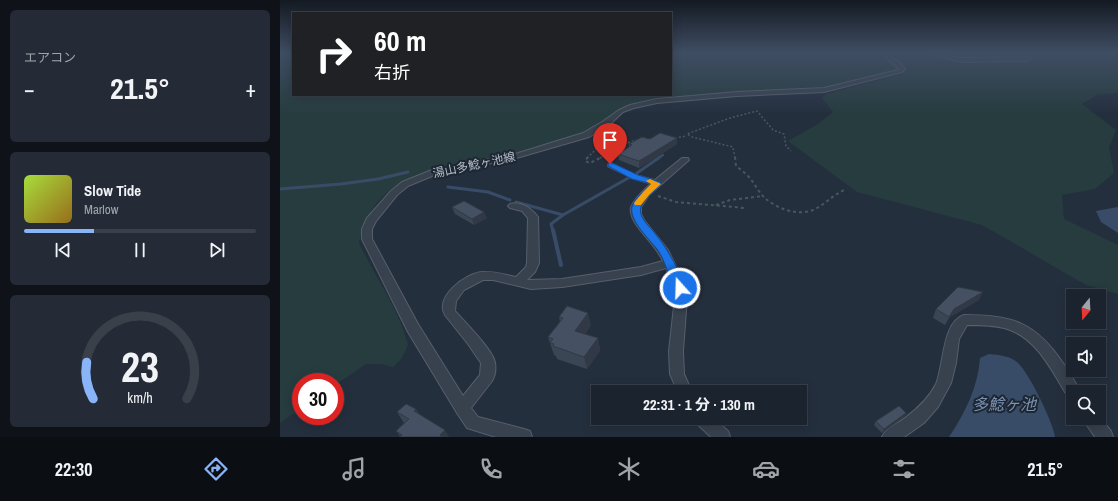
<!DOCTYPE html>
<html lang="ja">
<meta charset="utf-8">
<style>
:root{--surface:#1b232e;--page:#242b36;--text:#f1f3f6;--muted:#a0a4aa;--line:#39404a;--accent:#8ab4f8}
body{margin:0;font-family:"Archivo Narrow","Noto Sans JP",sans-serif;background:var(--page);color:var(--text);height:100vh;display:flex;flex-direction:column;font-size:15px;white-space:nowrap}
*{box-sizing:border-box;margin:0}
p{font-size:13px;color:var(--muted)}
.icon{flex:none;width:22px;height:22px;fill:none;stroke:currentColor;stroke-width:2;stroke-linecap:round;stroke-linejoin:round}
.map{position:relative;flex:1;overflow:hidden}
.side{display:flex;flex-direction:column;gap:10px;padding:10px;background:#0f1319;width:280px}
.side>*{flex:none}
.guide{position:absolute;left:12px;top:12px;width:380px;height:84px;border-radius:0px;box-shadow:0 2px 10px #0003,0 0 0 1px var(--line);background:#202124;color:#fff;overflow:hidden}
.needle{width:26px;rotate:198deg}
.fabs{position:absolute;left:786px;top:289px;display:grid;gap:8px}
.fabs a{display:grid;place-items:center;width:40px;height:40px;border-radius:0px;background:var(--surface);box-shadow:0 2px 10px #0003,0 0 0 1px var(--line);font-size:20px}
.speed{position:absolute;left:12px;top:373px;display:flex;gap:8px;font-size:20px;font-weight:700;text-align:center}
.speed>*{display:grid;place-content:center;width:52px;height:52px;border-radius:50%;background:var(--surface);box-shadow:0 2px 10px #0003,0 0 0 1px var(--line);line-height:1}
.speed .limit{border:6px solid #d22;background:#fff;color:#111}
.pin{position:absolute;display:grid;place-items:center;width:34px;height:34px;color:#fff;margin:-41px -17px;border-radius:50% 50% 50% 0;rotate:-45deg;box-shadow:0 0 4px #0007}
.pin .icon{rotate:45deg}
.me{position:absolute;width:44px;margin:-22px;rotate:340deg;stroke-linejoin:round;filter:drop-shadow(0 0 3px #0008)}
.turn{display:flex;align-items:center;gap:14px;height:84px;padding:0 16px;font-size:18px}
.turn .icon{width:52px;height:52px;stroke-width:2.5}
.turn b{display:block;font-size:28px;line-height:34px}
.big{font-size:30px;font-weight:700;line-height:1.1}
.side .widget{flex:1;display:flex;flex-direction:column;justify-content:center;gap:6px;min-width:0;padding:0 14px;border-radius:6px;background:var(--page)}
.side .dial{align-items:center;gap:0}
.dial svg{height:104px;overflow:visible;fill:none;stroke:var(--line);stroke-width:7;stroke-linecap:round;text-anchor:middle}
.dial text{fill:var(--text);stroke:none}
.song{display:flex;align-items:center;gap:12px}
.cover{width:48px;height:48px;border-radius:6px;background:linear-gradient(135deg,hsl(80 70% 55%),hsl(40 70% 35%))}
.played{height:4px;border-radius:2px;background:linear-gradient(90deg,var(--accent) 30%,var(--line) 30%)}
.keys{display:flex;justify-content:space-around;direction:ltr}
.heat{display:flex;justify-content:space-between;align-items:center;font-size:22px;direction:ltr}
.trip{position:absolute;left:311px;top:385px;width:216px;height:40px;border-radius:0px;background:var(--surface);box-shadow:0 2px 10px #0003,0 0 0 1px var(--line);font-weight:700;line-height:40px;text-align:center}
.menu{display:flex;height:64px;justify-content:space-around;align-items:center;background:#0b0e12;color:var(--muted)}
.menu .icon{width:28px;height:28px}
.menu .active{color:var(--accent)}
.menu b{font-size:18px;color:var(--text)}
main{display:flex;flex:1;min-height:0}
.map>svg:first-child{display:block}
</style>
<main>
<section class="side">
<div class="widget"><p>エアコン</p>
<div class="heat"><a>−</a><b class="big">21.5°</b><a>+</a></div>
</div>
<div class="widget">
<div class="song"><i class="cover"></i><div><b>Slow Tide</b><p>Marlow</p></div></div>
<div class="played"></div>
<div class="keys"><svg class="icon" aria-label="previous" viewBox="0 0 24 24"><path d="M18 5L8 12l10 7zM5 5v14"/></svg><svg class="icon" aria-label="pause" viewBox="0 0 24 24"><path d="M8 5v14M16 5v14"/></svg><svg class="icon" aria-label="next" viewBox="0 0 24 24"><path d="M6 5l10 7-10 7zM19 5v14"/></svg></div>
</div>
<div class="widget dial"><svg viewBox="0 0 100 80">
<path d="M14 69A42 42 0 1 1 86 69"/>
<path d="M14 69A42 42 0 0 1 9 41" stroke="#8ab4f8"/>
<text x="50" y="56" font-size="32" font-weight="700">23</text>
<text x="50" y="72" font-size="11">km/h</text>
</svg></div>
</section>
<div class="map">
<svg width="838" height="437" viewBox="0 0 838 437">
<rect width="100%" height="100%" fill="#242f3e"/>
<g fill="#263c3f">
<path d="M0,52H13V95H391V52H604L603,54C607,61 615,62 617,70L613,72L546,87L469,91L363,102L345,107L317,127L305,133C276,142 245,152 215,158C156,171 94,172 79,243C95,277 119,309 128,345L122,358L113,367L101,364H86L55,385V382H21V408L0,423Z"/>
<polygon points="614,52 636,53 680,61 753,59 757,58 753,52 831,52 838,54 838,93 818,94 802,104 836,130 829,148 834,173 815,189 782,195 784,219 838,245 838,294 806,285 702,225 577,192 508,141 538,124 553,112 542,98 547,94 621,74 625,71 625,67 611,54"/>
<polygon points="646,52 747,52 748,56 686,59"/>
</g>
<g fill="#394c67">
<polygon points="838,207 838,233 821,222 816,211"/>
<path d="M709,354C719,355 731,356 738,363C749,373 773,422 775,437H669C685,413 698,387 700,358Z"/>
</g>
<g fill="none" stroke-linecap="round" stroke-linejoin="round">
<polyline stroke="#394c67" stroke-width="2.5" points="378,158 383,155"/>
<g stroke="#394c67" stroke-width="3">
<polyline points="357,173 380,157"/>
<polyline points="168,187 208,192 230,200"/>
<polyline points="0,189 61,184 98,179 128,172"/>
<polyline points="236,202 283,215"/>
<polyline points="273,231 271,224 283,215 350,177"/>
</g>
<polyline stroke="#394c67" stroke-width="4" points="273,230 281,265"/>
<defs>
<polyline id="service" points="330,165 355,177 377,183"/>
<g id="minor">
<path d="M607,52H612L610,56L620,63L625,69L622,72L544,92L457,96L377,103L354,108L343,112L328,126L309,137L233,159L157,174L128,186L117,195L96,221L92,229V239L138,324L183,396L200,375L201,363L188,344L165,315C154,297 186,273 202,272C214,271 225,275 236,277L246,267L247,263L248,218L242,211L230,208L228,206L230,204C241,201 252,209 258,217L259,263L255,272L247,280L282,279L361,267L383,261C376,246 363,236 354,221C352,217 350,211 351,207C357,192 389,169 402,158H408L409,160L369,195L361,207V214L364,220L388,250L406,288L407,297L403,351L404,374L412,392H398L390,374L389,351L395,297L394,288L386,268L361,275L282,287L251,289L213,280H203L184,290L176,301L175,311C184,321 214,351 215,363C216,369 215,376 212,381L191,408L198,417L244,429L250,431L252,437H216L187,428L177,413L128,332L82,239V229L87,218L111,191L122,182L152,170L232,155L303,133L322,122L339,110L350,105L377,99L457,92L544,88L618,70L619,69L604,56Z"/>
<polygon points="639,52 651,52 682,58 746,57 749,55 748,52 753,52 755,56 747,61 682,62"/>
<path d="M684,315C732,315 755,322 783,363C789,373 796,382 800,392H793V399L788,397C772,371 756,336 724,328C712,325 700,325 687,325L679,339L676,363L671,383L658,407L644,423L624,437H602C606,428 617,424 625,418C637,409 649,398 656,384C664,365 662,322 684,315Z"/>
<polygon points="819,417 831,431 833,437 815,437 802,418"/>
<polygon points="414,418 433,418 448,431 450,437 431,437 416,423"/>
</g>
</defs>
<use href="#service" stroke="#565f6c" stroke-width="6"/>
<use href="#minor" stroke="#565f6c" stroke-width="2"/>
<polyline stroke="#44595c" stroke-width="1" stroke-dasharray="2 2" stroke-linecap="butt" points="835,52 838,53"/>
<g stroke="#44595c" stroke-width="1.5" stroke-dasharray="2 2" stroke-linecap="butt">
<polyline points="395,138 407,136"/>
<polyline points="307,158 333,133 330,132"/>
<polyline points="320,158 344,144 357,140"/>
<polyline points="455,158 453,147 412,137 407,134 450,118 477,111 493,130 504,134 506,146 511,151"/>
</g>
<g stroke="#44595c" stroke-width="2" stroke-dasharray="3 3" stroke-linecap="butt">
<polyline points="308,157 305,161 310,163 322,157"/>
<path d="M455,157L456,166C460,169 464,172 468,176C474,182 478,192 485,198C497,209 518,216 533,210C544,205 552,196 564,190"/>
<polyline points="378,196 396,202 465,208"/>
<polyline points="436,205 450,200 483,196"/>
</g>
<use href="#service" stroke="#38414e" stroke-width="4.5"/>
<use href="#minor" fill="#38414e" fill-rule="evenodd"/>
</g>
<g fill="#3b4654">
<polygon points="370,139 397,144 359,168 339,160 338,154 349,147 349,144"/>
<polygon points="172,207 207,218 194,225 175,214"/>
<polygon points="699,300 670,317 665,325 653,318 656,309"/>
<polygon points="279,317 311,325 305,334 318,338 320,351 307,369 277,359 276,356 274,355 268,337 280,322"/>
<polygon points="136,409 140,415 120,436 116,431 124,423 117,412"/>
<polygon points="626,413 624,417 602,433 594,425 596,421"/>
</g>
<g fill="#303945">
<polygon points="397,138 397,144 359,168 359,161"/>
<polygon points="204,212 207,218 194,225 192,219"/>
<polygon points="703,292 699,300 670,317 665,325 669,317 674,309"/>
<polygon points="308,313 311,325 298,343 295,331"/>
<polygon points="318,338 320,351 307,369 304,357"/>
<polygon points="136,409 144,421 134,411"/>
<polygon points="626,413 624,417 602,433 604,429"/>
<polygon points="165,430 169,437 161,437 160,435"/>
</g>
<g fill="#455162" stroke="#303945">
<polygon points="380,133 397,138 359,161 338,154 352,145 349,144 362,137 370,139"/>
<polygon points="184,201 204,212 192,219 172,207"/>
<polygon points="678,287 703,292 674,309 669,317 656,309"/>
<polygon points="287,306 308,313 295,331 318,338 304,357 273,346 274,344 270,343 273,339 268,337 283,318 279,317"/>
<polygon points="126,404 136,409 134,411 165,430 160,435 162,437 119,437 122,435 116,431 129,419 117,412"/>
<polygon points="619,406 626,413 604,429 596,421"/>
</g>
<linearGradient id="sky" x2="0" y2="1"><stop stop-color="#141a22"/><stop offset="0.46" stop-color="#3f4d63"/><stop offset="1" stop-color="#3f4d63" stop-opacity="0"/></linearGradient>
<rect width="838" height="114" fill="url(#sky)"/>
<path fill="#1a73e8" stroke="#114b97" d="M330,162L358,175L380,182L381,184C376,191 363,197 361,207C358,216 367,224 373,231C388,249 397,266 405,288L404,291H396C388,277 386,261 377,249C369,239 349,220 352,207C354,198 365,191 372,184L352,179L328,166V163Z"/>
<polygon fill="#f59e0b" points="370,179 381,184 369,195 361,205 355,205 354,203 363,192 371,184 366,181"/>
<g text-anchor="middle" dominant-baseline="central" stroke-width="4" stroke-linejoin="round" paint-order="stroke">
<g font-size="12" fill="#b4bcc9" stroke="#1d2633">
<text transform="translate(194 165) rotate(-12)">湯山多鯰ヶ池線</text>
</g>
<g font-size="16" font-style="italic" fill="#7c92b1" stroke="#1d2633">
<text x="724" y="404">多鯰ヶ池</text>
</g>
</g>
</svg>
<div class="fabs">
<a><svg class="needle" viewBox="-14 -14 28 28"><path d="M0-13l5 13h-10z" fill="#e53935"/><path d="M0 13l5-13h-10z" fill="#a0a4aa"/></svg></a>
<a><svg class="icon" aria-label="sound" viewBox="0 0 24 24"><path d="M4 9h4l5-4v14l-5-4H4zM17 9q2 3 0 6"/></svg></a>
<a><svg class="icon" aria-label="search" viewBox="0 0 24 24"><circle cx="10" cy="10" r="6"/><path d="M15 15l6 6"/></svg></a>
</div>
<div class="speed"><div class="limit">30</div></div>
<div class="pin" style="left:330px;top:164px;background:#d93025"><svg class="icon" aria-label="arrive" viewBox="0 0 24 24"><path d="M6 21V4h12l-3 4 3 4H6"/></svg></div>
<svg class="me" style="left:400px;top:288px" viewBox="-20 -20 40 40"><circle r="17" fill="#1a73e8" stroke="#fff" stroke-width="3"/><path d="M0-11L8 9 0 5-8 9z" fill="#fff"/></svg>
<div class="trip">22:31 · 1 分 · 130 m</div>
<div class="guide">
<div class="turn"><svg class="icon" aria-label="right" viewBox="0 0 24 24"><path d="M7 20v-9h11M14 6l5 5-5 5"/></svg><div><b>60 m</b>右折</div></div>
</div>
</div>
</main>
<nav class="menu">
<b>22:30</b>
<svg class="icon active" aria-label="directions" viewBox="0 0 24 24"><path d="M12 3l9 9-9 9-9-9zM9 14v-3h6M13 9l2 2-2 2"/></svg>
<svg class="icon" aria-label="music" viewBox="0 0 24 24"><path d="M9 18V5l10-2v13"/><circle cx="6" cy="18" r="3"/><circle cx="16" cy="16" r="3"/></svg>
<svg class="icon" aria-label="phone" viewBox="0 0 24 24"><path d="M5 4h4l2 5-3 2q2 4 5 5l2-3 5 2v4C11 20 4 13 5 4z"/></svg>
<svg class="icon" aria-label="climate" viewBox="0 0 24 24"><path d="M12 3v18M4 7l16 10M4 17L20 7"/></svg>
<svg class="icon" aria-label="car" viewBox="0 0 24 24"><path d="M5 17H2v-5l4-1 3-4h7l3 4 3 1v5h-3M9 17h6M6 11h13"/><circle cx="7" cy="17" r="2"/><circle cx="17" cy="17" r="2"/></svg>
<svg class="icon" aria-label="filters" viewBox="0 0 24 24"><path d="M4 7h16M4 17h16"/><circle cx="9" cy="7" r="2"/><circle cx="15" cy="17" r="2"/></svg>
<b>21.5°</b>
</nav>
